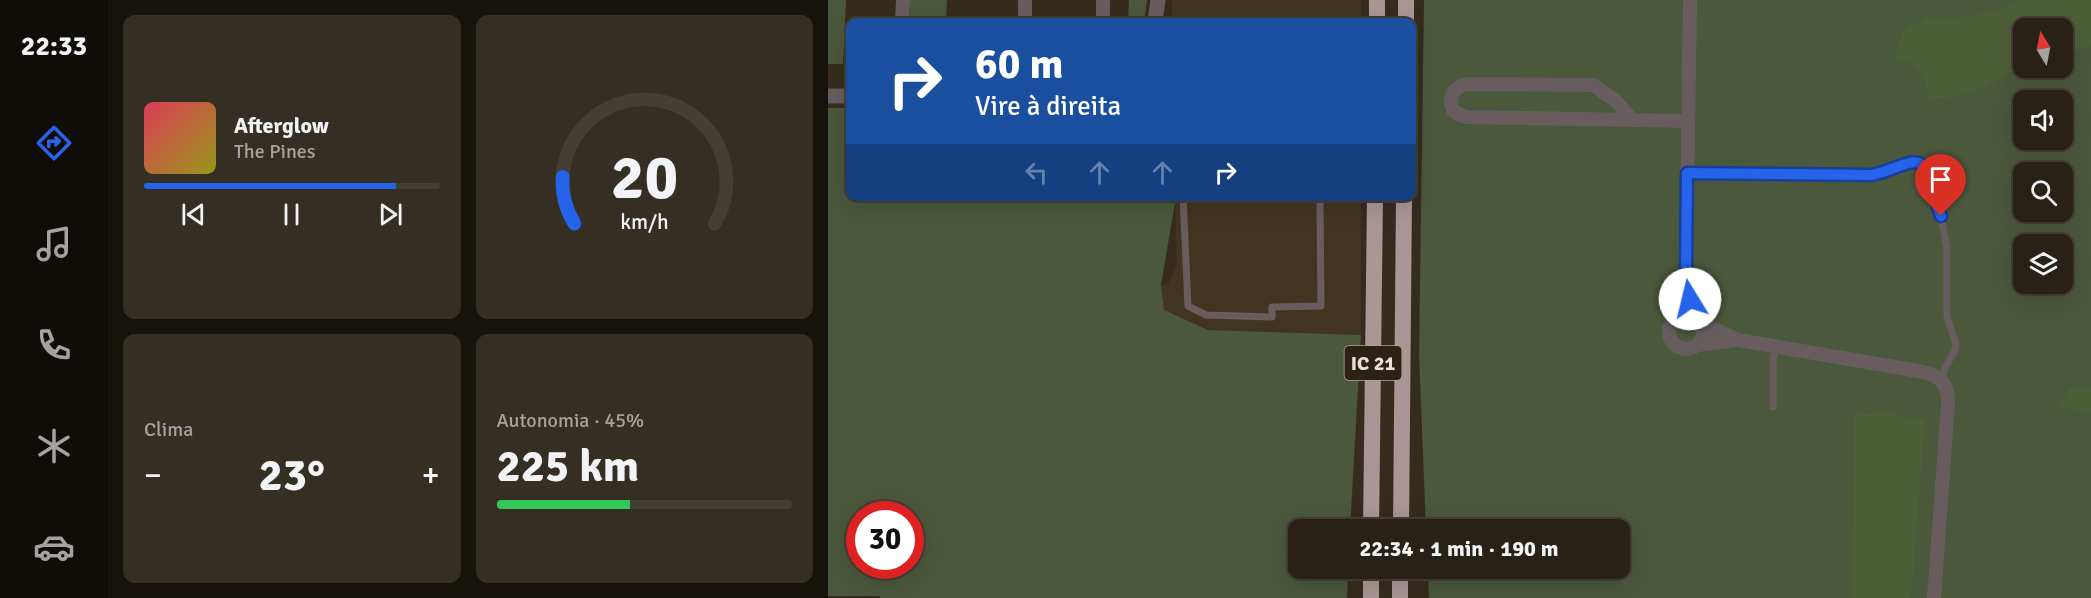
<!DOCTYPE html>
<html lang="pt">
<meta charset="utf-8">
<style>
:root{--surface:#282116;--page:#342e23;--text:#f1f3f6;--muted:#a5a3a1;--line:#443e35;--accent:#2563eb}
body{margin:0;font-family:Signika,sans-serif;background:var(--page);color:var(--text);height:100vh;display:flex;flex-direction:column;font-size:22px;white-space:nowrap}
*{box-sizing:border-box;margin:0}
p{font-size:20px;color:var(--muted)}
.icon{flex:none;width:33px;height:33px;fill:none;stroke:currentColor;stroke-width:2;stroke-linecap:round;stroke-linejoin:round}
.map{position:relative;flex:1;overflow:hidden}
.side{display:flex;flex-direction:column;gap:15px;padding:15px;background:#16120c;width:720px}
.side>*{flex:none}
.top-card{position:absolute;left:18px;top:18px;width:570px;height:183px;border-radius:12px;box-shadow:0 6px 24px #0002,0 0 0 2px var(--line);background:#1a4fa0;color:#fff;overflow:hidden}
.needle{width:39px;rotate:350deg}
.buttons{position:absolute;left:1185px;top:18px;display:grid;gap:12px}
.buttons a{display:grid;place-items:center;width:60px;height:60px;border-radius:12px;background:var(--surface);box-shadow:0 6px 24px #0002,0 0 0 2px var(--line);font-size:30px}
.speed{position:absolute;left:18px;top:501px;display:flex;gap:12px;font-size:30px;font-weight:700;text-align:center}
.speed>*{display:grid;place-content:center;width:78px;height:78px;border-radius:50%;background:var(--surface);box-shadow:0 6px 24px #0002,0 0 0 2px var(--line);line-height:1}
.speed .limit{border:9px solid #d22;background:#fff;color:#111}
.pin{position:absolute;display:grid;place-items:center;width:51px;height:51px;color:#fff;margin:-62px -26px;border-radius:50% 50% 50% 0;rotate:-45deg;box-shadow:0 0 6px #0007}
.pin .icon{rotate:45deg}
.me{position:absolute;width:66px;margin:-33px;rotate:351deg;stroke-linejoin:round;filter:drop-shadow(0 0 4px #0008)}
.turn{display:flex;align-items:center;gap:21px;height:126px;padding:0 30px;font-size:27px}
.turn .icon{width:78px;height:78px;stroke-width:2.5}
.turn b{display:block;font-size:42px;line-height:51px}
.lanes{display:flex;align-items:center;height:57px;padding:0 30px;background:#0003;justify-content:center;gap:30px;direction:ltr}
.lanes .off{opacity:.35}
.big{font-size:45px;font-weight:700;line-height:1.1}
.side .widget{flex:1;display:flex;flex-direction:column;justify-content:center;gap:9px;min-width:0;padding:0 21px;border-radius:12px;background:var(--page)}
.side .dial{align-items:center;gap:0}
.dial svg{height:156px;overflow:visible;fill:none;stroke:var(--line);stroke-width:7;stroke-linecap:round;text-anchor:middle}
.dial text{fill:var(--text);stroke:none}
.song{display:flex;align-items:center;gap:18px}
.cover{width:72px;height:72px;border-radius:9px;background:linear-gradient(135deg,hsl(350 70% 55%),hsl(60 70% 35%))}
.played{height:6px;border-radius:3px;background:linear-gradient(90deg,var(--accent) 85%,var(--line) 85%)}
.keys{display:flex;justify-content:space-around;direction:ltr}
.heat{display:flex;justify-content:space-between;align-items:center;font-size:33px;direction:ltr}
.charge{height:9px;border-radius:4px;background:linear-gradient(90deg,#34c759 45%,var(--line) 0)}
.side .tiles{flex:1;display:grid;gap:15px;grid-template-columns:repeat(2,1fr)}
.trip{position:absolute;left:460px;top:519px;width:342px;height:60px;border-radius:12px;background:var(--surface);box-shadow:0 6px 24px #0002,0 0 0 2px var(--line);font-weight:700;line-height:60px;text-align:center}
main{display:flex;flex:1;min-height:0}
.dock{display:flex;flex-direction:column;width:108px;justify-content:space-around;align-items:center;background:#100d09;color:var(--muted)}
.dock .icon{width:42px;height:42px}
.dock .current{color:var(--accent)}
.dock b{font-size:27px;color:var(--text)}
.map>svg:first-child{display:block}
</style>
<main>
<nav class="dock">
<b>22:33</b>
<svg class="icon current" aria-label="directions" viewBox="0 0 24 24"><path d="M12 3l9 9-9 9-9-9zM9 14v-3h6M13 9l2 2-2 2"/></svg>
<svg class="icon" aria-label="music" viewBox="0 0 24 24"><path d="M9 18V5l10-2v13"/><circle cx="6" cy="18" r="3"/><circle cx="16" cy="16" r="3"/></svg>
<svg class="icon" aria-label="phone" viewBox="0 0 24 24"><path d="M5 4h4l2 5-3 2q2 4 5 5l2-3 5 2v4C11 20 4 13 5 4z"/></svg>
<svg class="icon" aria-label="climate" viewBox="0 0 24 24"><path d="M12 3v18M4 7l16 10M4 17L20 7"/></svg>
<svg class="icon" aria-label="car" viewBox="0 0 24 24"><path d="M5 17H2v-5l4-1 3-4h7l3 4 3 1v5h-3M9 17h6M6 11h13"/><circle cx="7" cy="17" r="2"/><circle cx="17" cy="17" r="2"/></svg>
</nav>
<section class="side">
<div class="tiles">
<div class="widget">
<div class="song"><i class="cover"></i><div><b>Afterglow</b><p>The Pines</p></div></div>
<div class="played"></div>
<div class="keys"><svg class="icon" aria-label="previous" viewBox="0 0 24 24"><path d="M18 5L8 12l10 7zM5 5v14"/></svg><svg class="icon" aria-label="pause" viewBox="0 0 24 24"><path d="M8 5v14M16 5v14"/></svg><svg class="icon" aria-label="next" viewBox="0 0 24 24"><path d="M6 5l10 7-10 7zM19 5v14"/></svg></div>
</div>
<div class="widget dial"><svg viewBox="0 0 100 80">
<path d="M14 69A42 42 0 1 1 86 69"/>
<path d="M14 69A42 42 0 0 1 8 45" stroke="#2563eb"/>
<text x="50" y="56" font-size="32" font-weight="700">20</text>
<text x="50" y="72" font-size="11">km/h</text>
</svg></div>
<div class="widget"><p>Clima</p>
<div class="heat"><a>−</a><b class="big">23°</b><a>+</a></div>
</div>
<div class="widget"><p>Autonomia · 45%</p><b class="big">225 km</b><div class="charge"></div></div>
</div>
</section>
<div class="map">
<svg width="1263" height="598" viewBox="0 0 1263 598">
<rect width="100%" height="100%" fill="#352c1d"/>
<g fill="#413521">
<rect x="344" y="0" width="189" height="22"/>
<polygon points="344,197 533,197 533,335 380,330 336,310 333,285 340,284 349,264 347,203"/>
</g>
<g fill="#4b583c" fill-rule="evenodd">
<polygon points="0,0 18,0 15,64 0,64"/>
<polygon points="82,0 119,0 118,22 81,22"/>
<polygon points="301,0 319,0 316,22 300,22"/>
<path d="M596,0H1263V598H601L600,569L792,568V530L598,529L591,355ZM1196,28H1234V68H1196ZM1196,100H1234V140H1196ZM1196,172H1234V212H1196ZM1196,244H1234V284H1196Z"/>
<path d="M0,108H22V196L344,197L347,203L333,285L336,310L380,330L533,335L522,529L471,530V568L520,569L519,598H52V596H0ZM32,514H82V566H32Z"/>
</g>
<g fill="#4d5f39">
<path d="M1194,0H1263V47L1235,52L1234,28H1196L1195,65L1157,87L1128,96L1103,100C1094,71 1093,67 1066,56L1075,32L1100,17H1132L1157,14Z"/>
<polygon points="1241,389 1263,389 1263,412 1231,406"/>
<polygon points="1056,412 1097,421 1083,598 1024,598 1026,415"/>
</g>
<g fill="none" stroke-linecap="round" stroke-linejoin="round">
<g stroke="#675d5e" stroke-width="7">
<path d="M859,173L1043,175C1059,173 1079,158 1094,165L1113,216L1119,249V317L1128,344L1127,350L1117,368L1113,381"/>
<polyline points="355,196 360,306 378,315 444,317 444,307 493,306 492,196"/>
<polyline points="945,407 945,359 949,346"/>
</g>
<g stroke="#675d5e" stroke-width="14">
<polyline points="275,0 275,22"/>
<polyline points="74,22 75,0"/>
<polyline points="197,22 197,0"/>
<path d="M804,120L787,100L765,85L639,84C625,87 619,98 626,112L638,117L860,121"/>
<polyline points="859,282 869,319"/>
<circle cx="858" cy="332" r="17"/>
<polyline points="848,318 858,274 862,0"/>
<path d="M872,323L910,340L1096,372C1113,376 1121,386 1120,404L1106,598"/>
<polyline points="869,345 908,340"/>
</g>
<g stroke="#675d5e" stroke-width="15">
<polyline points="327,22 330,0"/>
<polyline points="0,96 22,96"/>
</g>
<g stroke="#ab9596" stroke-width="16">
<polyline points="549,22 549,0"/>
<polyline points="578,22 578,0"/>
<polyline points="543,530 547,196"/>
<polyline points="573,530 576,196"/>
<polyline points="572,568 572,598"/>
<polyline points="543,598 543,568"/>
</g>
</g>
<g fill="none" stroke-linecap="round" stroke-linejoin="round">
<defs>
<path id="route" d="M862,299L858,274L859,173L1043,175C1057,173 1068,166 1081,163C1085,162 1091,162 1094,165C1100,173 1109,205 1113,216"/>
</defs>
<use href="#route" stroke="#184099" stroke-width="15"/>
<use href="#route" stroke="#2563eb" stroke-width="10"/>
</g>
<g text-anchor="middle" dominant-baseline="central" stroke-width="6" stroke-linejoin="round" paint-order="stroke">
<rect fill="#2b2214" stroke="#afa89e" stroke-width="1.5" x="516.5" y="346" width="57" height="34" rx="4.5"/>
<g font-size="20" font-weight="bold" fill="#e8e2d9">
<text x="545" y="363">IC 21</text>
</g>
</g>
</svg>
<div class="buttons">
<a><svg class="needle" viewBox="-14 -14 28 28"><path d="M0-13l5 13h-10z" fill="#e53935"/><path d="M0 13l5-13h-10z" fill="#a5a3a1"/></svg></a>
<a><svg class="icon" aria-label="sound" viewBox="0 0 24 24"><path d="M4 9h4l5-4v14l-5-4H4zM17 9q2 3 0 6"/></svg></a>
<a><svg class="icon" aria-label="search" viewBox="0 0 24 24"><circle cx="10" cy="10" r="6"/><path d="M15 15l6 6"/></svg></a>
<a><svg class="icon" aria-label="layers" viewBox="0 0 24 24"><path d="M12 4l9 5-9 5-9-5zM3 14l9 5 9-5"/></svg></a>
</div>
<div class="speed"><div class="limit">30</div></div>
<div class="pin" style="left:1113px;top:216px;background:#d93025"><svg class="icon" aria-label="arrive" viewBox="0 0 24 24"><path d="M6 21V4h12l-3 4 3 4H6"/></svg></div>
<svg class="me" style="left:862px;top:299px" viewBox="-20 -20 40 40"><circle r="19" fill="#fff"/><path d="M0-13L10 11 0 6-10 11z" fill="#2563eb"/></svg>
<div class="trip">22:34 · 1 min · 190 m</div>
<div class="top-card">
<div class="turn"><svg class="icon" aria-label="right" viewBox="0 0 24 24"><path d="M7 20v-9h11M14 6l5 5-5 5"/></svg><div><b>60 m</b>Vire à direita</div></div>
<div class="lanes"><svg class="icon off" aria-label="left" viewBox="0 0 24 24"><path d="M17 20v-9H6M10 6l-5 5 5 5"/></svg><svg class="icon off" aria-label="ahead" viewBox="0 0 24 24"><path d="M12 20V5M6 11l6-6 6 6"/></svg><svg class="icon off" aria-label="ahead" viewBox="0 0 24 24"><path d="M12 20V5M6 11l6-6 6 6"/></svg><svg class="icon" aria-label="right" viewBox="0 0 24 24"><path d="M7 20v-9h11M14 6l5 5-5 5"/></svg></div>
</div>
</div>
</main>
